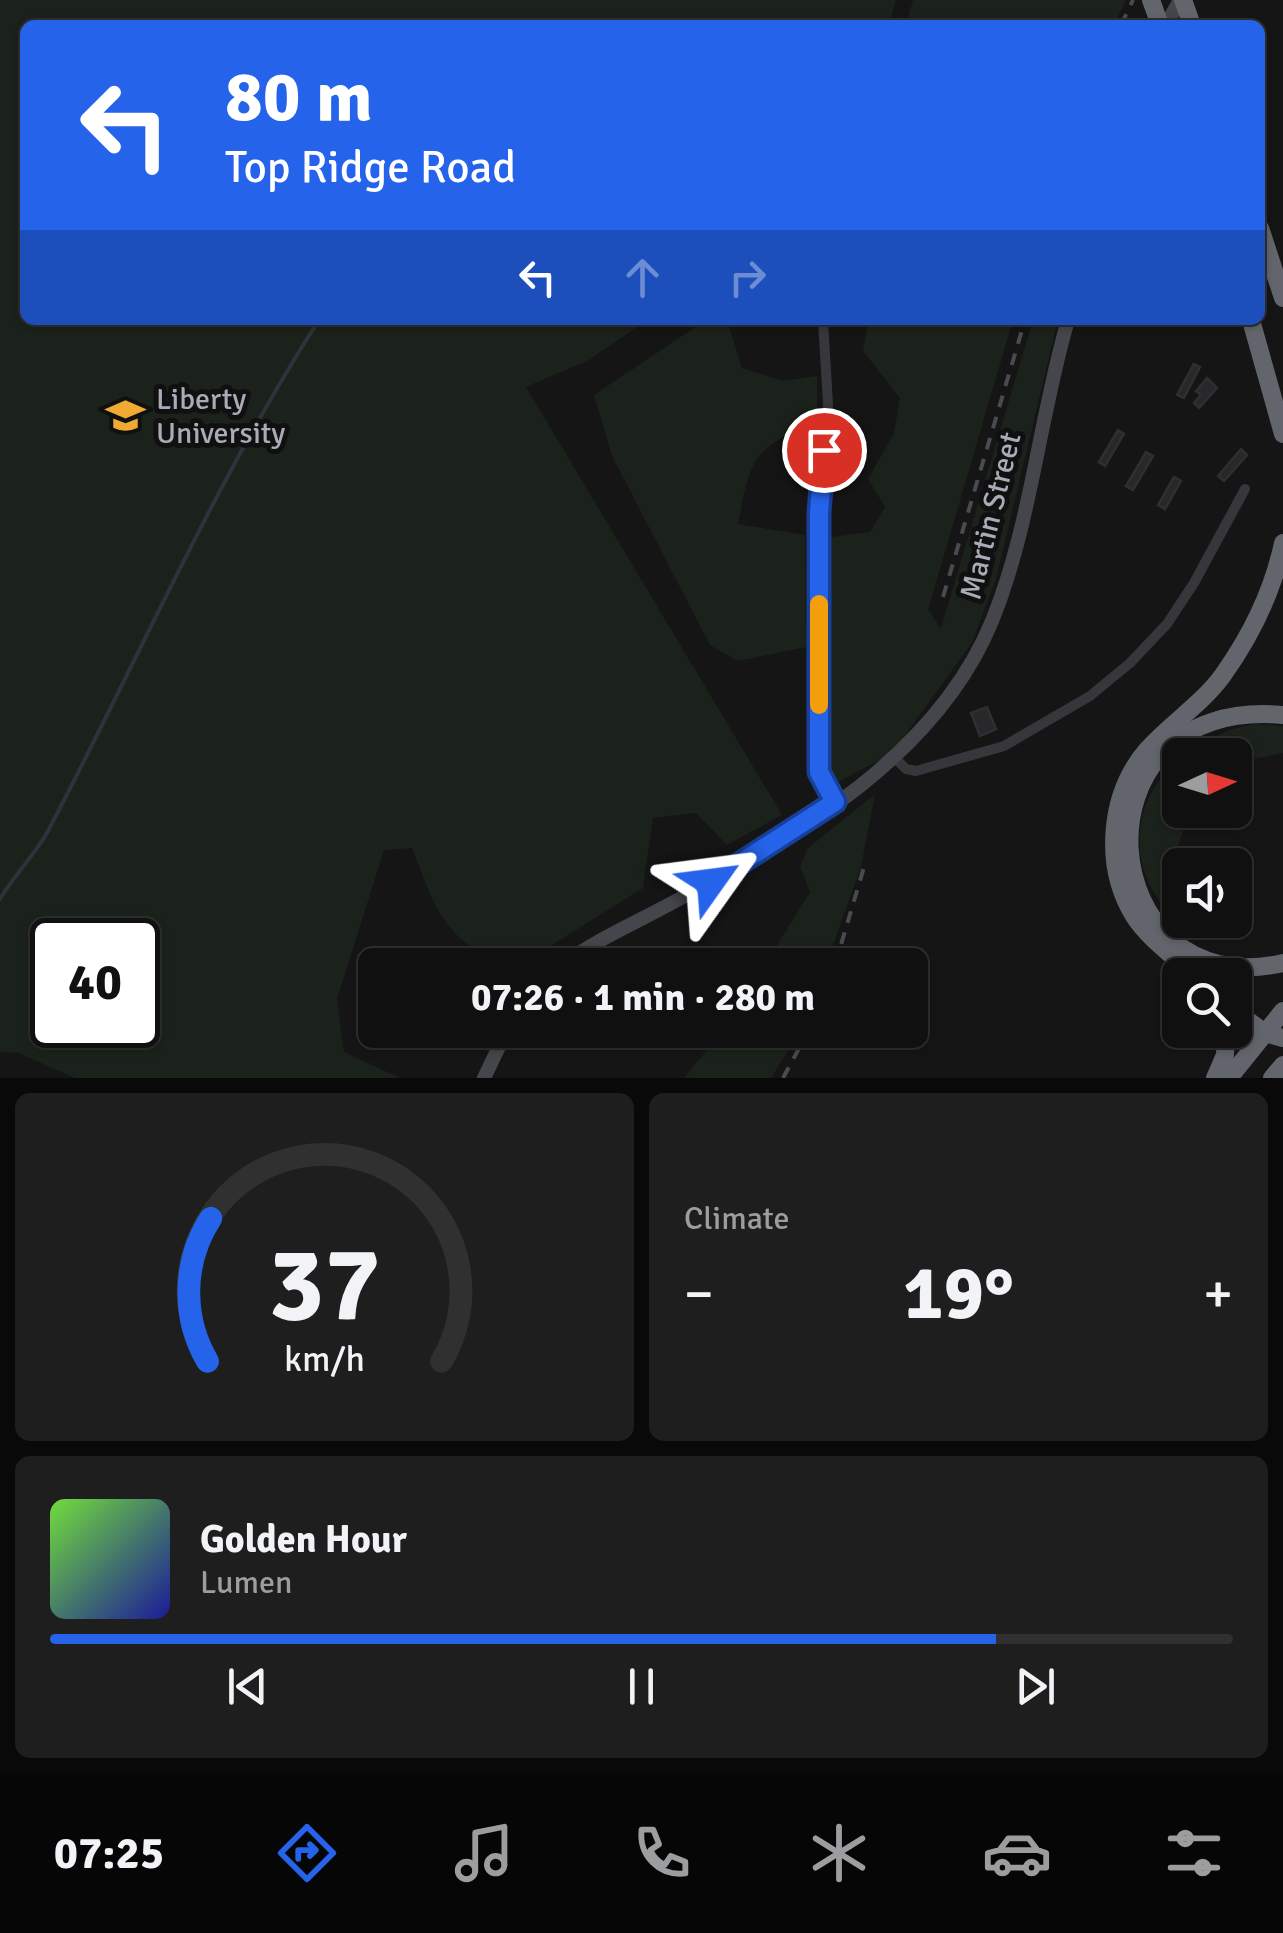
<!DOCTYPE html>
<meta charset="utf-8">
<style>
:root{--surface:#101010;--page:#1e1e1e;--text:#f1f3f6;--muted:#9c9d9f;--line:#303030;--accent:#2563eb}
body{margin:0;font-family:Signika,sans-serif;background:var(--page);color:var(--text);height:100vh;display:flex;flex-direction:column;font-size:38px;white-space:nowrap}
*{box-sizing:border-box;margin:0}
p{font-size:32px;color:var(--muted)}
.icon{flex:none;width:55px;height:55px;fill:none;stroke:currentColor;stroke-width:2;stroke-linecap:round;stroke-linejoin:round}
.map{position:relative;height:1078px;overflow:hidden}
.side{display:flex;flex-direction:column;gap:15px;padding:15px;background:#090909;flex:1}
.side>*{flex:none}
.banner{position:absolute;left:20px;top:20px;width:1245px;height:305px;border-radius:15px;box-shadow:0 2px 8px #0004,0 0 0 2px var(--line);background:#2563eb;color:#fff;overflow:hidden}
.needle{width:65px;rotate:86deg}
.tools{position:absolute;left:1162px;top:738px;display:grid;gap:20px}
.tools a{display:grid;place-items:center;width:90px;height:90px;border-radius:15px;background:var(--surface);box-shadow:0 2px 8px #0004,0 0 0 2px var(--line);font-size:50px}
.speed{position:absolute;left:30px;top:918px;display:flex;gap:20px;font-size:50px;font-weight:700;text-align:center}
.speed>*{display:grid;place-content:center;width:130px;height:130px;border-radius:50%;background:var(--surface);box-shadow:0 2px 8px #0004,0 0 0 2px var(--line);line-height:1}
.speed .limit{border:5px solid #111;border-radius:15px;background:#fff;color:#111}
.pin{position:absolute;display:grid;place-items:center;width:85px;height:85px;color:#fff;margin:-42px;border:5px solid #fff;border-radius:50%;box-shadow:0 2px 10px #0007}
.me{position:absolute;width:110px;margin:-55px;rotate:59deg;stroke-linejoin:round;filter:drop-shadow(0 0 8px #0008)}
.turn{display:flex;align-items:center;gap:35px;height:210px;padding:0 40px;font-size:45px}
.turn .icon{width:130px;height:130px;stroke-width:2.5}
.turn b{display:block;font-size:70px;line-height:85px}
.lanes{display:flex;align-items:center;height:95px;padding:0 40px;background:#0003;justify-content:center;gap:50px;direction:ltr}
.lanes .off{opacity:.35}
.big{font-size:75px;font-weight:700;line-height:1.1}
.side .card{flex:1;display:flex;flex-direction:column;justify-content:center;gap:15px;min-width:0;padding:0 35px;border-radius:15px;background:var(--page)}
.side .dial{align-items:center;gap:0}
.dial svg{height:260px;overflow:visible;fill:none;stroke:var(--line);stroke-width:7;stroke-linecap:round;text-anchor:middle}
.dial text{fill:var(--text);stroke:none}
.song{display:flex;align-items:center;gap:30px}
.cover{width:120px;height:120px;border-radius:15px;background:linear-gradient(135deg,hsl(100 70% 55%),hsl(240 70% 35%))}
.played{height:10px;border-radius:5px;background:linear-gradient(90deg,var(--accent) 80%,var(--line) 80%)}
.keys{display:flex;justify-content:space-around;direction:ltr}
.heat{display:flex;justify-content:space-between;align-items:center;font-size:55px;direction:ltr}
.side .tiles{flex:1;display:grid;gap:15px;grid-template-columns:1fr 1fr}
.card:last-child{grid-column:span 2}
.trip{position:absolute;left:358px;top:948px;width:570px;height:100px;border-radius:15px;background:var(--surface);box-shadow:0 2px 8px #0004,0 0 0 2px var(--line);font-weight:700;line-height:100px;text-align:center}
.tab-bar{display:flex;height:160px;justify-content:space-around;align-items:center;background:#060606;color:var(--muted)}
.tab-bar .icon{width:70px;height:70px}
.tab-bar .selected{color:var(--accent)}
.tab-bar b{font-size:45px;color:var(--text)}
.map>svg:first-child{display:block}
</style>
<div class="map">
<svg width="1283" height="1078" viewBox="0 0 1283 1078">
<rect width="100%" height="100%" fill="#151516"/>
<g fill="#1b211b" fill-rule="evenodd">
<path d="M0,0H896L889,25H25V320H647L589,360L526,387L782,815L727,845L696,813L653,818L643,888L522,964C449,953 436,911 412,848L384,850L337,999L344,1052L400,1078H75L19,1053L0,1052ZM138,940V1025H52V940Z"/>
<polygon points="913,0 1126,0 1114,25 906,25"/>
<path d="M706,320H727L742,368L783,381L817,376V417C752,454 752,452 738,524L805,535L806,647L738,661L710,645L612,456L594,395Z"/>
<polygon points="868,320 1013,320 928,610 941,628 1033,320 1058,320 996,579 972,643 901,741 885,757 838,782 828,771 831,537 870,532 885,507 868,479 894,433 900,398 863,351"/>
<polygon points="1254,724 1283,726 1283,753 1235,763 1235,755 1182,755 1229,730"/>
<path d="M1180,757V810H1189L1177,850L1180,920H1208L1205,933C1185,930 1173,918 1161,903C1125,856 1136,795 1180,757Z"/>
<polygon points="875,794 861,867 826,965 760,965 773,952 810,892 800,867 807,849"/>
<polygon points="723,1030 801,1030 771,1078 684,1078"/>
</g>
<g fill="none" stroke-linecap="round" stroke-linejoin="round">
<path stroke="#2b343a" stroke-width="4" d="M0,899C14,875 35,855 48,831C138,660 214,483 319,320"/>
</g>
<g fill="#28282a" stroke="#2f2f32" stroke-width="2.5">
<polygon points="1194,364 1200,367 1184,398 1177,395"/>
<polygon points="1207,378 1217,388 1199,408 1194,403 1201,395 1196,391"/>
<polygon points="1118,430 1124,434 1105,466 1099,462"/>
<polygon points="1241,449 1247,455 1224,481 1218,476"/>
<polygon points="1146,452 1153,456 1133,490 1126,486"/>
<polygon points="1174,477 1181,481 1165,509 1158,505"/>
<polygon points="987,707 996,729 980,736 971,713"/>
</g>
<g fill="none" stroke-linecap="round" stroke-linejoin="round">
<g stroke="#36373b" stroke-width="10">
<polyline points="823,320 828,404 819,511 819,772 835,802"/>
<polyline points="894,757 906,769 916,771 1004,746 1090,696 1130,663 1167,624 1194,583 1245,489"/>
</g>
<g stroke="#44464b" stroke-width="14">
<polyline points="1166,25 1180,0"/>
<path d="M562,965C598,938 642,920 681,898C801,834 938,753 992,621C1031,525 1039,419 1068,320"/>
<polyline points="484,1078 507,1030"/>
</g>
<g stroke="#62656c" stroke-width="18">
<polyline points="1151,0 1160,25"/>
<polyline points="1183,0 1192,25"/>
<polyline points="1260,228 1283,298"/>
<polyline points="1251,320 1283,434"/>
<path d="M1283,715C1064,695 1093,1007 1283,963"/>
<path d="M1194,975C1174,956 1149,939 1134,916C1103,866 1109,794 1147,750C1171,723 1202,704 1223,675C1252,634 1273,591 1283,543"/>
<polyline points="1235,1011 1265,1033 1283,1038"/>
<polyline points="1215,1078 1225,1055 1226,1030"/>
<polyline points="1229,1078 1283,1011"/>
<polyline points="1272,1078 1283,1065"/>
</g>
<g stroke="#494b50" stroke-width="4" stroke-dasharray="12 10" stroke-linecap="butt">
<polyline points="1121,25 1133,0"/>
<polyline points="943,597 1025,320"/>
<polyline points="835,965 864,867"/>
<polyline points="783,1078 809,1030"/>
</g>
</g>
<g fill="none" stroke-linecap="round" stroke-linejoin="round">
<defs>
<polyline id="route" points="711,882 835,802 819,772 819,512 824,450"/>
</defs>
<use href="#route" stroke="#184099" stroke-width="25"/>
<use href="#route" stroke="#2563eb" stroke-width="18"/>
<polyline stroke="#f59e0b" stroke-width="18" points="819,705 819,604"/>
</g>
<defs>
<symbol id="university-bare" viewBox="-9 -9 18 18"><path d="M0-5L7-2L0 1L-7-2ZM-4 1L0 2.5L4 1V4Q0 6-4 4Z" fill="#efaa34" stroke="#101011" stroke-width="2.5" paint-order="stroke"/></symbol>
</defs>
<g fill-rule="evenodd">
<use href="#university-bare" x="98" y="388" width="55" height="55"/>
</g>
<g text-anchor="middle" dominant-baseline="central" stroke-width="10" stroke-linejoin="round" paint-order="stroke">
<g font-size="30" fill="#a7acb6" stroke="#101011" text-anchor="start">
<text x="156" y="399">Liberty<tspan x="156" dy="34">University</tspan></text>
</g>
<g font-size="30" fill="#a7acb6" stroke="#101011">
<text transform="translate(991 516) rotate(-76)">Martin Street</text>
</g>
</g>
</svg>
<div class="tools">
<a><svg class="needle" viewBox="-14 -14 28 28"><path d="M0-13l5 13h-10z" fill="#e53935"/><path d="M0 13l5-13h-10z" fill="#9c9d9f"/></svg></a>
<a><svg class="icon" aria-label="sound" viewBox="0 0 24 24"><path d="M4 9h4l5-4v14l-5-4H4zM17 9q2 3 0 6"/></svg></a>
<a><svg class="icon" aria-label="search" viewBox="0 0 24 24"><circle cx="10" cy="10" r="6"/><path d="M15 15l6 6"/></svg></a>
</div>
<div class="speed"><div class="limit">40</div></div>
<div class="pin" style="left:824px;top:450px;background:#d93025"><svg class="icon" aria-label="arrive" viewBox="0 0 24 24"><path d="M6 21V4h12l-3 4 3 4H6"/></svg></div>
<svg class="me" style="left:711px;top:882px" viewBox="-20 -20 40 40"><path d="M0-17L14 15 0 8-14 15z" fill="#2563eb" stroke="#fff" stroke-width="4"/></svg>
<div class="trip">07:26 · 1 min · 280 m</div>
<div class="banner">
<div class="turn"><svg class="icon" aria-label="left" viewBox="0 0 24 24"><path d="M17 20v-9H6M10 6l-5 5 5 5"/></svg><div><b>80 m</b>Top Ridge Road</div></div>
<div class="lanes"><svg class="icon" aria-label="left" viewBox="0 0 24 24"><path d="M17 20v-9H6M10 6l-5 5 5 5"/></svg><svg class="icon off" aria-label="ahead" viewBox="0 0 24 24"><path d="M12 20V5M6 11l6-6 6 6"/></svg><svg class="icon off" aria-label="right" viewBox="0 0 24 24"><path d="M7 20v-9h11M14 6l5 5-5 5"/></svg></div>
</div>
</div>
<section class="side">
<div class="tiles">
<div class="card dial"><svg viewBox="0 0 100 80">
<path d="M14 69A42 42 0 1 1 86 69"/>
<path d="M14 69A42 42 0 0 1 15 25" stroke="#2563eb"/>
<text x="50" y="56" font-size="32" font-weight="700">37</text>
<text x="50" y="72" font-size="11">km/h</text>
</svg></div>
<div class="card"><p>Climate</p>
<div class="heat"><a>−</a><b class="big">19°</b><a>+</a></div>
</div>
<div class="card">
<div class="song"><i class="cover"></i><div><b>Golden Hour</b><p>Lumen</p></div></div>
<div class="played"></div>
<div class="keys"><svg class="icon" aria-label="previous" viewBox="0 0 24 24"><path d="M18 5L8 12l10 7zM5 5v14"/></svg><svg class="icon" aria-label="pause" viewBox="0 0 24 24"><path d="M8 5v14M16 5v14"/></svg><svg class="icon" aria-label="next" viewBox="0 0 24 24"><path d="M6 5l10 7-10 7zM19 5v14"/></svg></div>
</div>
</div>
</section>
<nav class="tab-bar">
<b>07:25</b>
<svg class="icon selected" aria-label="directions" viewBox="0 0 24 24"><path d="M12 3l9 9-9 9-9-9zM9 14v-3h6M13 9l2 2-2 2"/></svg>
<svg class="icon" aria-label="music" viewBox="0 0 24 24"><path d="M9 18V5l10-2v13"/><circle cx="6" cy="18" r="3"/><circle cx="16" cy="16" r="3"/></svg>
<svg class="icon" aria-label="phone" viewBox="0 0 24 24"><path d="M5 4h4l2 5-3 2q2 4 5 5l2-3 5 2v4C11 20 4 13 5 4z"/></svg>
<svg class="icon" aria-label="climate" viewBox="0 0 24 24"><path d="M12 3v18M4 7l16 10M4 17L20 7"/></svg>
<svg class="icon" aria-label="car" viewBox="0 0 24 24"><path d="M5 17H2v-5l4-1 3-4h7l3 4 3 1v5h-3M9 17h6M6 11h13"/><circle cx="7" cy="17" r="2"/><circle cx="17" cy="17" r="2"/></svg>
<svg class="icon" aria-label="filters" viewBox="0 0 24 24"><path d="M4 7h16M4 17h16"/><circle cx="9" cy="7" r="2"/><circle cx="15" cy="17" r="2"/></svg>
</nav>
